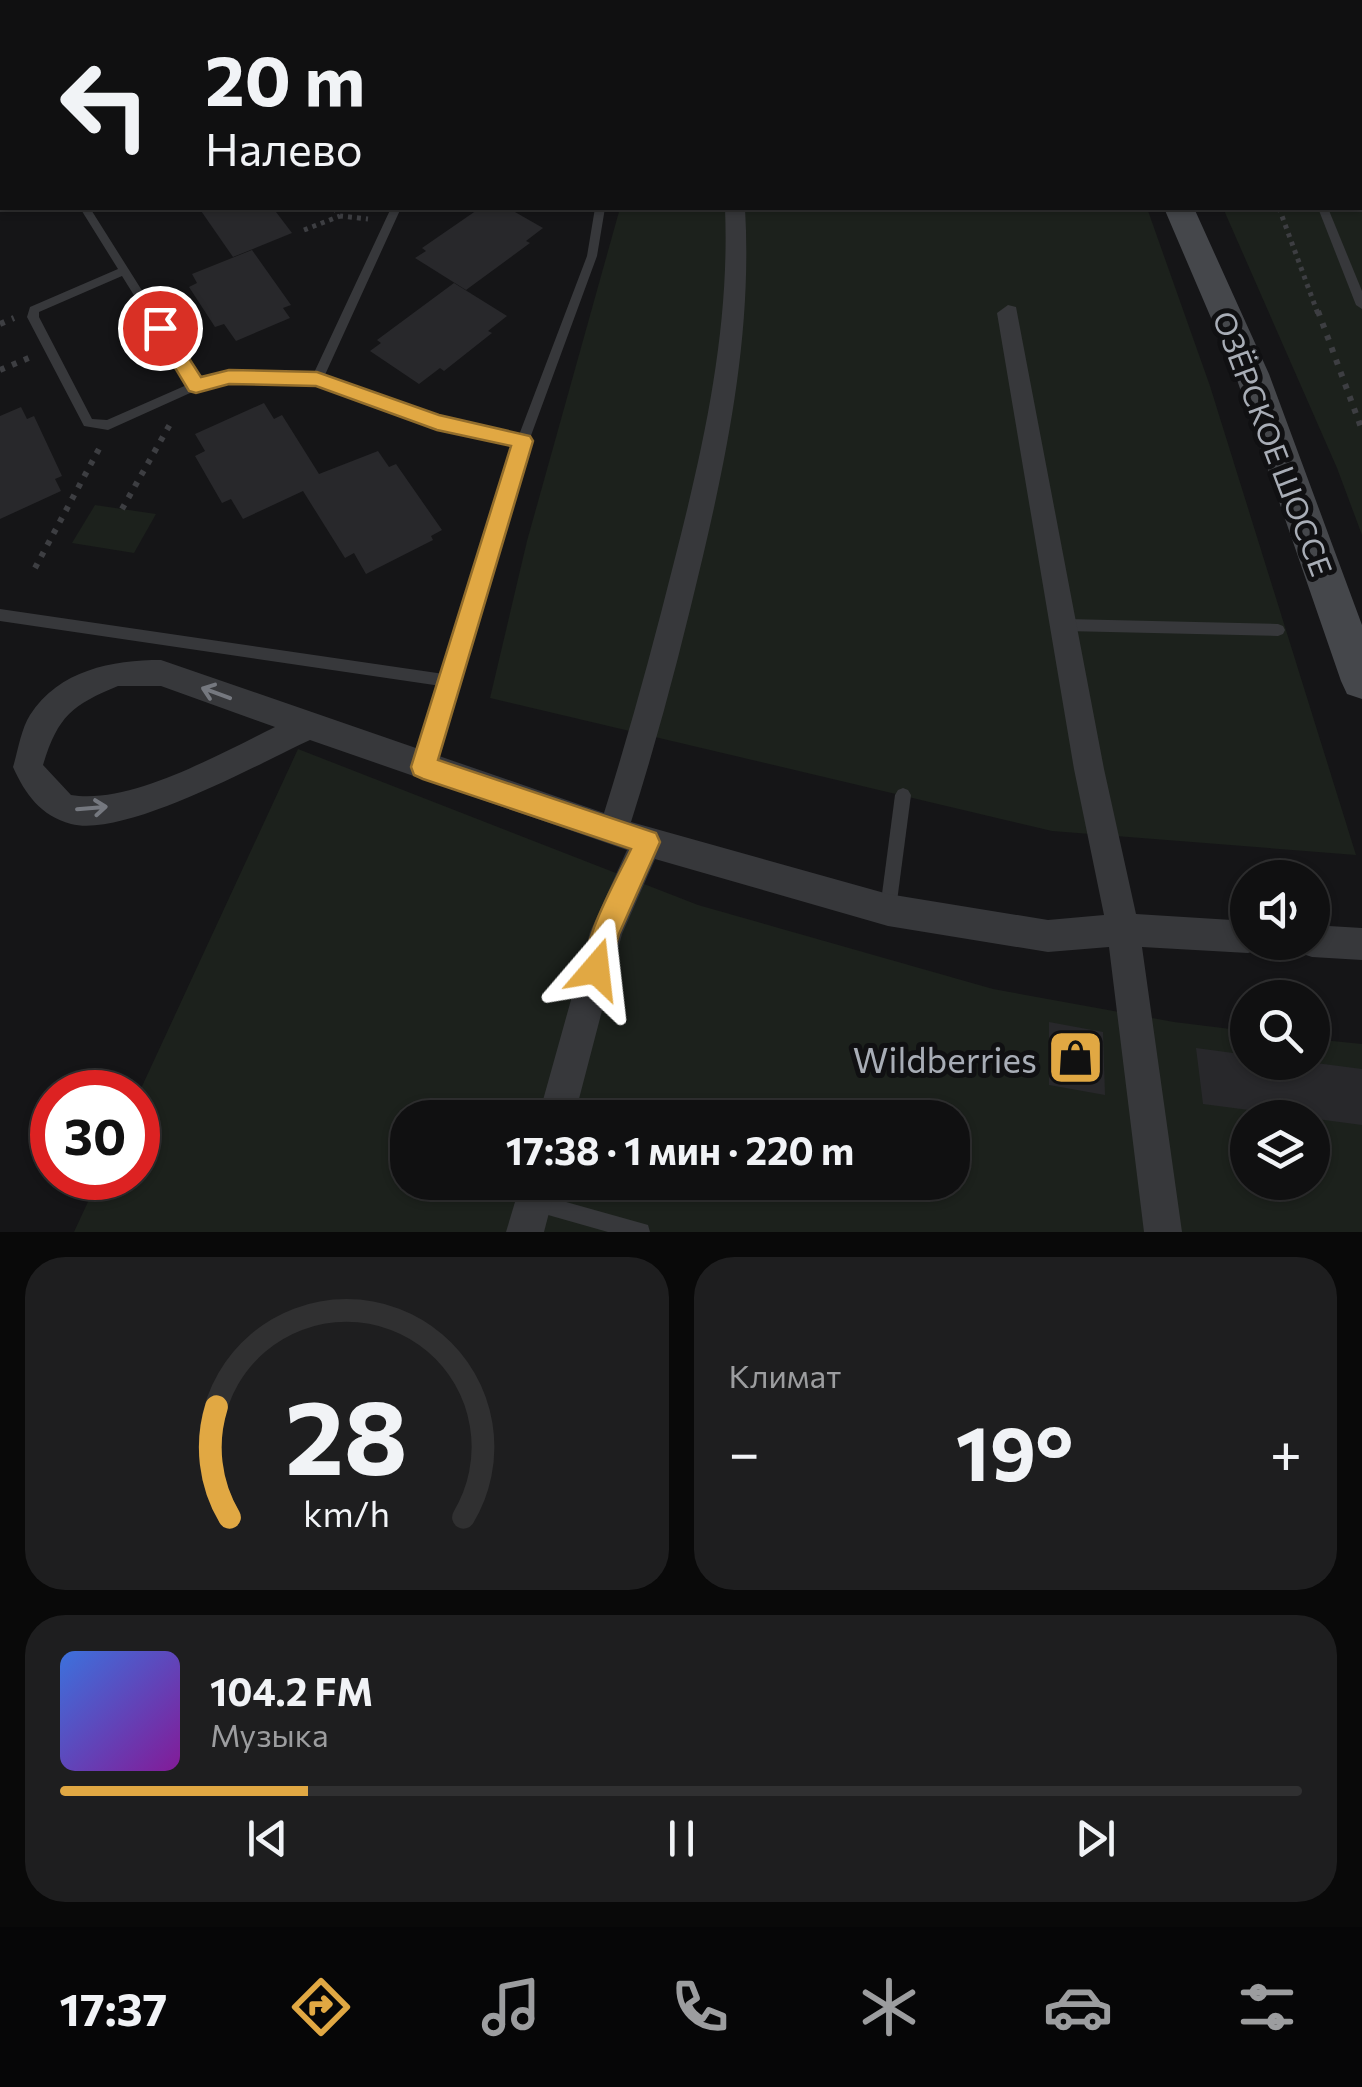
<!DOCTYPE html>
<html lang="ru">
<meta charset="utf-8">
<style>
:root{--surface:#101011;--page:#1e1e1f;--text:#f1f3f6;--muted:#9c9d9f;--line:#303031;--accent:#e1a843}
body{margin:0;font-family:Commissioner,sans-serif;background:var(--page);color:var(--text);height:100vh;display:flex;flex-direction:column;font-size:38px;white-space:nowrap}
*{box-sizing:border-box;margin:0}
p{font-size:32px;color:var(--muted)}
.icon{flex:none;width:55px;height:55px;fill:none;stroke:currentColor;stroke-width:2;stroke-linecap:round;stroke-linejoin:round}
.map{position:relative;height:1232px;overflow:hidden}
.sheet{display:flex;flex-direction:column;gap:25px;padding:25px;background:#090909;flex:1}
.sheet>*{flex:none}
.banner{position:absolute;left:0px;top:0px;width:1362px;height:210px;box-shadow:0 2px 8px #0004,0 0 0 2px var(--line);background:#101011;color:var(--text);overflow:hidden}
.controls{position:absolute;left:1230px;top:860px;display:grid;gap:20px}
.controls a{display:grid;place-items:center;width:100px;height:100px;border-radius:50%;background:var(--surface);box-shadow:0 2px 8px #0004,0 0 0 2px var(--line);font-size:50px}
.speed{position:absolute;left:30px;top:1070px;display:flex;gap:20px;font-size:50px;font-weight:700;text-align:center}
.speed>*{display:grid;place-content:center;width:130px;height:130px;border-radius:50%;background:var(--surface);box-shadow:0 2px 8px #0004,0 0 0 2px var(--line);line-height:1}
.speed .limit{border:15px solid #d22;background:#fff;color:#111}
.pin{position:absolute;display:grid;place-items:center;width:85px;height:85px;color:#fff;margin:-42px;border:5px solid #fff;border-radius:50%;box-shadow:0 2px 10px #0007}
.me{position:absolute;width:110px;margin:-55px;rotate:17deg;stroke-linejoin:round;filter:drop-shadow(0 0 8px #0008)}
.turn{display:flex;align-items:center;gap:35px;height:210px;padding:0 40px;font-size:45px}
.turn .icon{width:130px;height:130px;stroke-width:2.5}
.turn b{display:block;font-size:70px;line-height:85px}
.big{font-size:75px;font-weight:700;line-height:1.1}
.sheet .widget{flex:1;display:flex;flex-direction:column;justify-content:center;gap:15px;min-width:0;padding:0 35px;border-radius:40px;background:var(--page)}
.sheet .dial{align-items:center;gap:0}
.dial svg{height:260px;overflow:visible;fill:none;stroke:var(--line);stroke-width:7;stroke-linecap:round;text-anchor:middle}
.dial text{fill:var(--text);stroke:none}
.song{display:flex;align-items:center;gap:30px}
.cover{width:120px;height:120px;border-radius:15px;background:linear-gradient(135deg,hsl(220 70% 55%),hsl(290 70% 35%))}
.played{height:10px;border-radius:5px;background:linear-gradient(90deg,var(--accent) 20%,var(--line) 20%)}
.keys{display:flex;justify-content:space-around;direction:ltr}
.heat{display:flex;justify-content:space-between;align-items:center;font-size:55px;direction:ltr}
.sheet .tiles{flex:1;display:grid;gap:25px;grid-template-columns:1fr 1fr}
.widget:last-child{grid-column:span 2}
.trip{position:absolute;left:390px;top:1100px;width:580px;height:100px;border-radius:40px;background:var(--surface);box-shadow:0 2px 8px #0004,0 0 0 2px var(--line);font-weight:700;line-height:100px;text-align:center}
.dock{display:flex;height:160px;justify-content:space-around;align-items:center;background:#060607;color:var(--muted)}
.dock .icon{width:70px;height:70px}
.dock .active{color:var(--accent)}
.dock b{font-size:45px;color:var(--text)}
.map>svg:first-child{display:block}
</style>
<div class="map">
<svg width="1362" height="1232" viewBox="0 0 1362 1232">
<rect width="100%" height="100%" fill="#151517"/>
<g fill="#1c211c" fill-rule="evenodd">
<polygon points="684,0 1057,0 1059,2 684,2"/>
<polygon points="1113,0 1362,0 1362,535 1337,468 1223,208 1360,208 1360,2"/>
<polygon points="620,208 1147,208 1210,386 1356,855 1052,831 490,698 527,541"/>
<polygon points="95,505 156,514 134,553 72,543"/>
<path d="M298,749L698,905L993,989L1174,1022L1247,1031L1248,1062H1312L1313,1039L1362,1044V1232H74L99,1178H138V1095ZM408,1118H952V1182H408ZM1248,1118H1312V1182H1248Z"/>
</g>
<g fill="#28282b">
<polygon points="199,208 273,208 292,233 233,257"/>
<polygon points="480,208 508,208 543,228 526,241 530,243 466,290 415,258 426,251 422,248"/>
<polygon points="252,250 291,305 283,308 290,318 236,341 224,324 215,327 189,287 197,283 192,274"/>
<polygon points="454,283 507,316 488,331 492,333 444,371 440,368 419,384 370,351 381,343 377,340"/>
<polygon points="264,403 274,419 282,415 319,474 378,451 389,467 396,464 442,530 431,536 433,540 366,574 354,553 345,558 303,491 243,519 231,499 222,503 195,456 205,451 195,434"/>
<polygon points="21,407 27,419 34,416 62,476 55,479 61,491 0,519 0,416"/>
<polygon points="1049,1022 1103,1032 1105,1095 1049,1085"/>
<polygon points="1196,1048 1248,1055 1248,1062 1308,1062 1362,1069 1362,1125 1203,1104"/>
</g>
<g fill="none" stroke-linecap="round" stroke-linejoin="round">
<g stroke="#3d3e42" stroke-width="5" stroke-dasharray="4 5" stroke-linecap="butt">
<polyline points="639,2 644,2"/>
<polyline points="334,208 340,216 368,219"/>
<polyline points="1279,208 1318,314"/>
<polyline points="304,230 340,216"/>
</g>
<g stroke="#3d3e42" stroke-width="6" stroke-dasharray="5 8" stroke-linecap="butt">
<polyline points="1318,311 1362,430"/>
<polyline points="0,324 14,318"/>
<polyline points="0,370 31,357"/>
<polyline points="122,509 173,419"/>
<polyline points="35,568 100,447"/>
</g>
<g fill="#37383b" fill-rule="evenodd">
<polygon points="0,0 5,1 6,2 0,6"/>
<polygon points="25,0 105,0 102,2 24,2"/>
<polygon points="356,0 364,0 363,2 355,2"/>
<rect x="666" y="0" width="8" height="2"/>
<polygon points="2,30 2,40 0,41 0,31"/>
<rect x="1360" y="36" width="2" height="6"/>
<polygon points="0,68 2,69 2,78 0,77"/>
<rect x="1360" y="186" width="2" height="6"/>
<path d="M80,208H90L199,381L229,373L313,375L391,208H401L324,377L438,418L519,435L587,256L595,208H605L597,256L529,441L428,772L423,774L418,772L416,767L441,686L0,621V609L444,674L516,444L437,427L316,383L229,381L199,389L108,430L84,426L27,317L30,307L118,269ZM122,276L189,384L107,420L92,419L39,317V312Z"/>
<polygon points="1318,208 1328,208 1362,291 1362,309 1356,305"/>
<polygon points="1066,619 1278,624 1283,626 1285,630 1283,634 1278,636 1066,631 1061,629 1059,625 1061,621"/>
<polygon points="903,788 908,790 911,795 896,909 894,915 888,917 882,915 880,909 895,795 898,790"/>
<polygon points="534,1193 641,1223 648,1225 650,1232 608,1232 534,1211 527,1209 525,1202 527,1195"/>
</g>
<g fill="#37383b" fill-rule="evenodd">
<path d="M725,208H745C752,327 730,441 703,556C682,645 659,734 631,822L888,894L1048,920L1104,915L1074,769L997,313L1008,305L1016,307L1104,769L1136,914L1248,921V942H1262L1260,949L1248,953L1142,947L1182,1232H1144L1109,947L1048,952L888,926L655,859L622,934L574,1118H538L590,932L627,850L310,740C258,764 125,838 71,824C41,816 25,794 13,767C18,751 21,729 30,715C59,670 112,660 161,660L604,813C630,730 653,646 674,562C704,445 730,329 725,208ZM118,686H161L275,727C221,753 131,805 71,795L43,765C58,716 72,705 118,686Z"/>
<polygon points="1312,925 1362,928 1362,960 1312,957 1300,953 1296,942 1312,942"/>
<polygon points="521,1182 557,1182 544,1232 506,1232"/>
</g>
<g fill="#45474b" fill-rule="evenodd">
<polygon points="1062,0 1088,0 1090,2 1064,2"/>
<polygon points="1164,208 1194,208 1269,374 1362,625 1362,699 1347,694 1341,681 1235,374"/>
</g>
</g>
<defs><path id="oneway-shaft" d="M-6 0H5M1.5-3L5.5 0L1.5 3" fill="none" stroke-width="1.6" stroke-linecap="round" stroke-linejoin="round" transform="scale(2.5)"/></defs>
<g stroke="#75787f">
<use href="#oneway-shaft" transform="translate(216 693) rotate(-160)"/>
<use href="#oneway-shaft" transform="translate(92 808) rotate(-5)"/>
</g>
<path fill="#e1a843" stroke="#926d2c" stroke-width="2.5" d="M160,322L167,324L201,377L229,370L317,372L439,415L530,436L533,441L438,760L656,833L660,842L619,934L606,979L596,983L587,979C575,950 618,877 631,849L423,779L414,775L411,767L511,446L437,430L316,386L229,384L196,393L189,391L151,328Z"/>
<defs>
<symbol id="shop-square" viewBox="-11 -11 22 22"><rect x="-9" y="-9" width="18" height="18" rx="4" fill="#e1a843" stroke="#101012"/><path d="M-5-2.5h2.3a2.7 3.5 0 0 1 5.4 0H5L5.5 6h-11ZM-1.5-2.5h3a1.5 2.3 0 0 0-3 0Z" fill="#111"/></symbol>
</defs>
<g fill-rule="evenodd">
<use href="#shop-square" x="1044" y="1026" width="63" height="63"/>
</g>
<g text-anchor="middle" dominant-baseline="central" stroke-width="10" stroke-linejoin="round" paint-order="stroke">
<g font-size="30" fill="#a8adb6" stroke="#101012">
<text transform="translate(1274 443) rotate(69)">ОЗЁРСКОЕ ШОССЕ</text>
</g>
<g font-size="35" fill="#a8adb6" stroke="#101012" text-anchor="end">
<text x="1037" y="1058">Wildberries</text>
</g>
</g>
</svg>
<div class="controls">
<a><svg class="icon" aria-label="sound" viewBox="0 0 24 24"><path d="M4 9h4l5-4v14l-5-4H4zM17 9q2 3 0 6"/></svg></a>
<a><svg class="icon" aria-label="search" viewBox="0 0 24 24"><circle cx="10" cy="10" r="6"/><path d="M15 15l6 6"/></svg></a>
<a><svg class="icon" aria-label="layers" viewBox="0 0 24 24"><path d="M12 4l9 5-9 5-9-5zM3 14l9 5 9-5"/></svg></a>
</div>
<div class="speed"><div class="limit">30</div></div>
<div class="pin" style="left:160px;top:328px;background:#d93025"><svg class="icon" aria-label="arrive" viewBox="0 0 24 24"><path d="M6 21V4h12l-3 4 3 4H6"/></svg></div>
<svg class="me" style="left:596px;top:969px" viewBox="-20 -20 40 40"><path d="M0-17L14 15 0 8-14 15z" fill="#e1a843" stroke="#fff" stroke-width="4"/></svg>
<div class="trip">17:38 · 1 мин · 220 m</div>
<div class="banner">
<div class="turn"><svg class="icon" aria-label="left" viewBox="0 0 24 24"><path d="M17 20v-9H6M10 6l-5 5 5 5"/></svg><div><b>20 m</b>Налево</div></div>
</div>
</div>
<section class="sheet">
<div class="tiles">
<div class="widget dial"><svg viewBox="0 0 100 80">
<path d="M14 69A42 42 0 1 1 86 69"/>
<path d="M14 69A42 42 0 0 1 10 35" stroke="#e1a843"/>
<text x="50" y="56" font-size="32" font-weight="700">28</text>
<text x="50" y="72" font-size="11">km/h</text>
</svg></div>
<div class="widget"><p>Климат</p>
<div class="heat"><a>−</a><b class="big">19°</b><a>+</a></div>
</div>
<div class="widget">
<div class="song"><i class="cover"></i><div><b>104.2 FM</b><p>Музыка</p></div></div>
<div class="played"></div>
<div class="keys"><svg class="icon" aria-label="previous" viewBox="0 0 24 24"><path d="M18 5L8 12l10 7zM5 5v14"/></svg><svg class="icon" aria-label="pause" viewBox="0 0 24 24"><path d="M8 5v14M16 5v14"/></svg><svg class="icon" aria-label="next" viewBox="0 0 24 24"><path d="M6 5l10 7-10 7zM19 5v14"/></svg></div>
</div>
</div>
</section>
<nav class="dock">
<b>17:37</b>
<svg class="icon active" aria-label="directions" viewBox="0 0 24 24"><path d="M12 3l9 9-9 9-9-9zM9 14v-3h6M13 9l2 2-2 2"/></svg>
<svg class="icon" aria-label="music" viewBox="0 0 24 24"><path d="M9 18V5l10-2v13"/><circle cx="6" cy="18" r="3"/><circle cx="16" cy="16" r="3"/></svg>
<svg class="icon" aria-label="phone" viewBox="0 0 24 24"><path d="M5 4h4l2 5-3 2q2 4 5 5l2-3 5 2v4C11 20 4 13 5 4z"/></svg>
<svg class="icon" aria-label="climate" viewBox="0 0 24 24"><path d="M12 3v18M4 7l16 10M4 17L20 7"/></svg>
<svg class="icon" aria-label="car" viewBox="0 0 24 24"><path d="M5 17H2v-5l4-1 3-4h7l3 4 3 1v5h-3M9 17h6M6 11h13"/><circle cx="7" cy="17" r="2"/><circle cx="17" cy="17" r="2"/></svg>
<svg class="icon" aria-label="filters" viewBox="0 0 24 24"><path d="M4 7h16M4 17h16"/><circle cx="9" cy="7" r="2"/><circle cx="15" cy="17" r="2"/></svg>
</nav>
